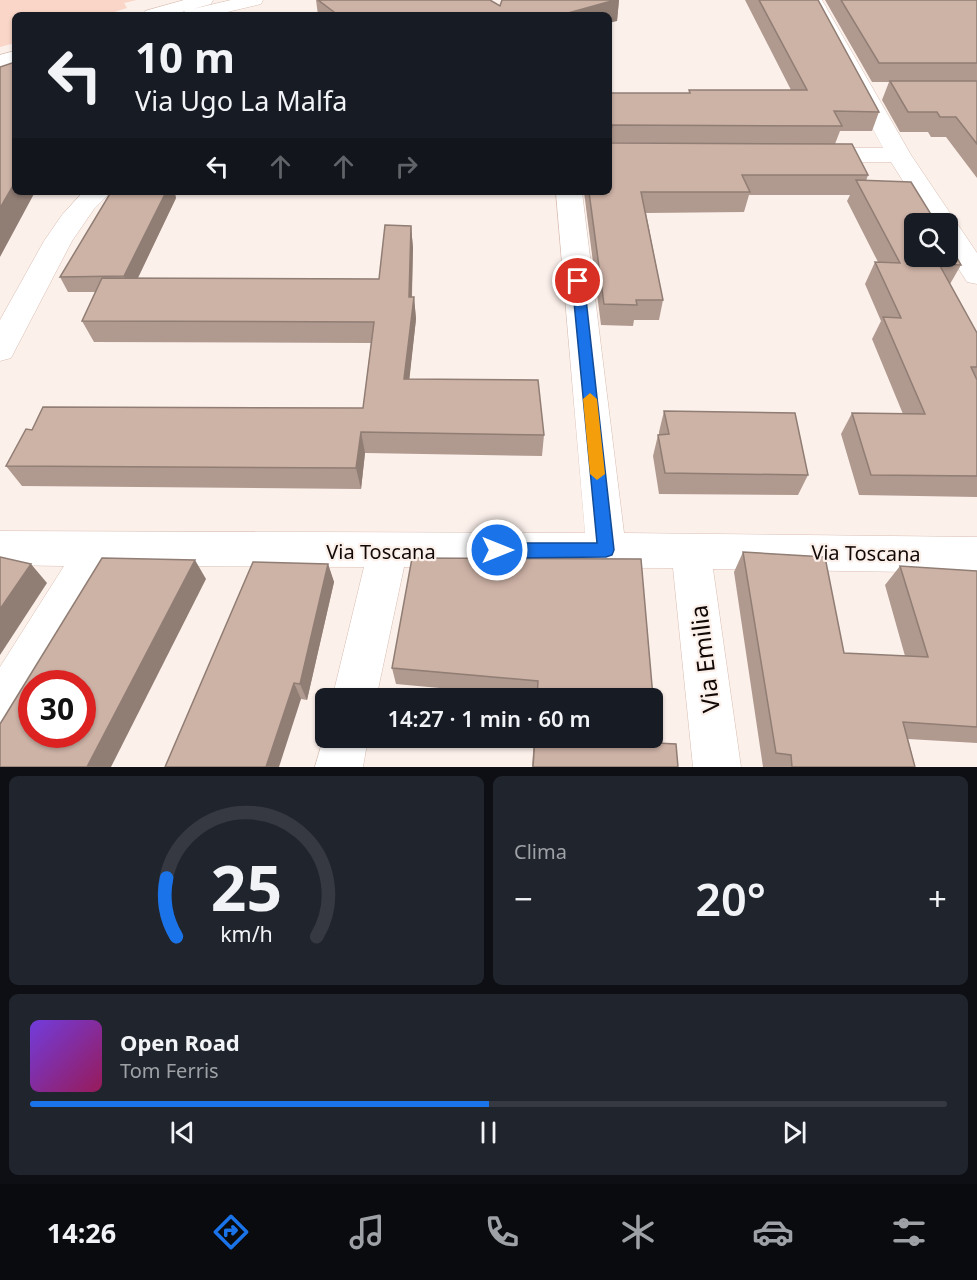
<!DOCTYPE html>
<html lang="it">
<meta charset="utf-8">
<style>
:root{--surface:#171b24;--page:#20242c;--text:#f1f3f6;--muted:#9ea1a6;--line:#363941;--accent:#1a73e8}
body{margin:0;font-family:"Noto Sans",sans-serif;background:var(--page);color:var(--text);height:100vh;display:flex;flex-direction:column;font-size:22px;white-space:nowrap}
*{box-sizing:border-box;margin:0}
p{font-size:20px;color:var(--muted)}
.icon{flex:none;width:33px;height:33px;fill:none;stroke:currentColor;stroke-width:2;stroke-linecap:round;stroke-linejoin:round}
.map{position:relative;height:767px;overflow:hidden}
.sheet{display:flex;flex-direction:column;gap:9px;padding:9px;background:#0d0f14;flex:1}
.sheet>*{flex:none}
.guide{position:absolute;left:12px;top:12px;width:600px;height:183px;border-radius:9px;box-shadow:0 2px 4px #0004;background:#171b24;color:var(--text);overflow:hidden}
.buttons{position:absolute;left:904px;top:213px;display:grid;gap:12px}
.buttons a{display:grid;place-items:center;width:54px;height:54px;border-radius:9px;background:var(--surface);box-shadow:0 2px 4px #0004;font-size:30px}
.speed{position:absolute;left:18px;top:670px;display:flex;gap:12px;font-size:30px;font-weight:700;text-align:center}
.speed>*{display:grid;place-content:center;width:78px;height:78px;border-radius:50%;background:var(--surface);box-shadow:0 2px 4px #0004;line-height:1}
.speed .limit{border:9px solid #d22;background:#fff;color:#111}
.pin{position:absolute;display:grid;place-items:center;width:51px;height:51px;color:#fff;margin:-26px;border:3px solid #fff;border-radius:50%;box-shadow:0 2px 6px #0007}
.me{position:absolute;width:66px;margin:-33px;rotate:90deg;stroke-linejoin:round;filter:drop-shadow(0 0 4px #0008)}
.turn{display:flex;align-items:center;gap:21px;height:126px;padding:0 24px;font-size:27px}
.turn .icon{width:78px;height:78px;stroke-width:2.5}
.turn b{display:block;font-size:42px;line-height:51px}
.lanes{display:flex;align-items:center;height:57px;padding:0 24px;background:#0003;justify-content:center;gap:30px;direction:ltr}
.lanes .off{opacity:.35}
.big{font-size:45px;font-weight:600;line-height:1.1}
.sheet .tile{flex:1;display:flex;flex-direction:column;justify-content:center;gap:9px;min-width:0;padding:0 21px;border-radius:9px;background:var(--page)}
.sheet .dial{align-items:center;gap:0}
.dial svg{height:156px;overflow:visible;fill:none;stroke:var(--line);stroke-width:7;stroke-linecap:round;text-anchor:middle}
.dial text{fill:var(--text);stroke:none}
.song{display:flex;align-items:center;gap:18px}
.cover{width:72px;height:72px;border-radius:9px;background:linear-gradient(135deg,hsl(260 70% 55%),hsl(330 70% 35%))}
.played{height:6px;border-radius:3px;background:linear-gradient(90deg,var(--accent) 50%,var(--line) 50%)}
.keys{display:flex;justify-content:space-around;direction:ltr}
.heat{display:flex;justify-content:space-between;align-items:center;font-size:33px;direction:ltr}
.sheet .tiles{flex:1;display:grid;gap:9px;grid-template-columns:1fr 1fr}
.tile:last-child{grid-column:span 2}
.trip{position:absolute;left:315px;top:688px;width:348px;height:60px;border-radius:9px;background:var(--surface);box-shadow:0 2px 4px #0004;font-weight:600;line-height:60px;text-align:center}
.tabs{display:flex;height:96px;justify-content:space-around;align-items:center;background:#090b0e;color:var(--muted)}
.tabs .icon{width:42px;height:42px}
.tabs .active{color:var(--accent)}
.tabs b{font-size:27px;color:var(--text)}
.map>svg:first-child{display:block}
</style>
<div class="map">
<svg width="977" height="767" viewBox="0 0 977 767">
<rect width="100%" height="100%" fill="#fcf0eb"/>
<polygon fill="#f9d6c7" points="0,0 137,0 124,3 127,8 105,15 15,15 15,43 0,47"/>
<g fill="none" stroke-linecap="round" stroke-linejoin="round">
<defs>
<g id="minor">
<polygon points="184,0 213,0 211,4 193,9 231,0 263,0 261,4 215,15 182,15 185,11 173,15 142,15 145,11"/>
<polygon points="804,0 822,0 911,155 977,253 977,284 967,282 948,252 948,224 930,224 891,162 812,162 803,160 800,155 803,150 812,148 883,148"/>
<polygon points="15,51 15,64 0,68 0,55"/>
<polygon points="83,192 111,192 94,209 72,241 11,358 0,361 0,320 44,241 62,215"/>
<path d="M556,192H582L624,533L977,537V573L713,569L741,767H693L673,568L404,567L376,699H332L364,567L107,566L40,684H32C32,706 20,723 0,732V667L64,566L0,565V531L585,533Z"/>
<polygon points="326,729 326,738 368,738 363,767 315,767"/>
</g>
</defs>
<use href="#minor" stroke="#d8bdb1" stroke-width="1"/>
<use href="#minor" fill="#fff" fill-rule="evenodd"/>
</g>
<g fill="#b0998f">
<polygon points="316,0 490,0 500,6 502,0 619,0 617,21 609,15 318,15"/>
<polygon points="745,0 818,0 879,112 872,131 840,131 835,144 868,175 866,181 961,265 950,284 977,333 977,497 859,495 841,434 852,413 903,414 872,339 881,321 865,284 875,262 878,262 847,201 850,195 749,195 744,212 646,213 663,300 659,320 634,320 633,326 601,325 584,192 609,192 609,93 689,93 689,90 791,90"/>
<polygon points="825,0 977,0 977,178 946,137 931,137 928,132 900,132 882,100 889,82 872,82"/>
<polygon points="462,192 555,192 554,194 463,193"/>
<polygon points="176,198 138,278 379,279 411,226 413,248 412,297 414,297 416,319 409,379 544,435 542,456 365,453 361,489 22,486 6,466 32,430 363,408 371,343 94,342 82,321 95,292 68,292 60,277"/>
<polygon points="664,411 808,475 798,495 659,494 653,456 658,435 659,435 659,432"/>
<polygon points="743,552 844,653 905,656 885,585 900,566 977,571 977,743 908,739 915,767 763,767 734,572"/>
<polygon points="412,558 641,559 657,743 676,744 678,767 532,767 534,738 652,738 652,699 536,699 536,697 396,684 392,668"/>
<polygon points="328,564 334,582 307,700 301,699 165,767"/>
</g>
<g fill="#907d74">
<polygon points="615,0 619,0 617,21 609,23 609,15 561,15"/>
<polygon points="15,182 15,192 35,192 0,257 0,208"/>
<polygon points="166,192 175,192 176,198 131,292 124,276"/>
<polygon points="411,226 413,248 411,319 409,297"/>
<polygon points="414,297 416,319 407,401 404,379"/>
<polygon points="361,432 365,453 361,489 356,468"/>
<polygon points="195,560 206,579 111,767 87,767"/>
<polygon points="31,564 47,583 0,655 0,609"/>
<polygon points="328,564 334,582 307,700 300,684"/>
<polygon points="294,683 301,699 279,767 266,767"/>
</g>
<g fill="#cdb2a6" stroke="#907d74" stroke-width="1.5" fill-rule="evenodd">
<polygon points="318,0 490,0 500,6 502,0 615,0 561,15 338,15"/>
<polygon points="759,0 818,0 879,112 834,111 842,126 612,125 609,141 612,143 852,144 868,175 742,175 750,192 641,192 663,300 636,300 637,305 604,304 589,192 609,192 609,93 690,93 689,90 807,90"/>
<polygon points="841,0 977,0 977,63 879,63"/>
<polygon points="15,62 15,182 0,208 0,67"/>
<polygon points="890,81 977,81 977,144 956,117 940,117 937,112 908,112"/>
<polygon points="856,180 911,182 937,224 915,224 915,256 948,256 948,242 961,265 939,264 977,333 977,367 971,367 977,380 977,476 871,475 852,413 925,414 883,317 901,318 875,262 900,263"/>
<polygon points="111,192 166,192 124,276 60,277"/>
<polygon points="385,225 411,226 409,297 414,297 404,379 538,380 544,435 361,432 356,468 6,466 26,429 32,430 43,407 363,408 374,322 82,321 102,278 379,279"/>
<polygon points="664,411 795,413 808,475 665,473 658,435 669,434"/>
<polygon points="743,552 825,557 844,653 928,657 900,566 977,571 977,727 903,722 915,767 792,767 791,755 776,753"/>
<polygon points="0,557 31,564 0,609"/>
<path d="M102,558L195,560L87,767H0V724ZM32,684H82V735H32Z"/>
<polygon points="412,558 641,559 657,743 676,744 678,767 533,767 535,738 652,738 652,699 537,699 538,681 392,668"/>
<polygon points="253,562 328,564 300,684 294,683 266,767 165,767"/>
</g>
<polygon fill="#1a73e8" stroke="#114b97" stroke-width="1.5" points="578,277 584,281 614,550 612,555 606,557 497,558 491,556 489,550 491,545 497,543 597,543 572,281"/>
<polygon fill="#f59e0b" points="590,393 597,399 605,474 597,480 590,474 583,399"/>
<g text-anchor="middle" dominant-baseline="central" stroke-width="4.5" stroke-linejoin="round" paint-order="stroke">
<g font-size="20" fill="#120906" stroke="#fcf0eb">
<text x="381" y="551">Via Toscana</text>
<text transform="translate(866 553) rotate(1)">Via Toscana</text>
</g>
<g font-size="24" fill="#120906" stroke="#fcf0eb">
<text transform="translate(704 659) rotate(-97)">Via Emilia</text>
</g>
</g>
</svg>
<div class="buttons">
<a><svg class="icon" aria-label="search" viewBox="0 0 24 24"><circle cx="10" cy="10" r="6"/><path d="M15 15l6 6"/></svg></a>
</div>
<div class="speed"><div class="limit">30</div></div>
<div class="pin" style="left:578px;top:281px;background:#d93025"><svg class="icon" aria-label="arrive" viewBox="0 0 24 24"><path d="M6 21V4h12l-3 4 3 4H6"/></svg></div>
<svg class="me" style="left:497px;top:550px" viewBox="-20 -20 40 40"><circle r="17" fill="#1a73e8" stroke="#fff" stroke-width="3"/><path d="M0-11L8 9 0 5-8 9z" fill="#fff"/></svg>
<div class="trip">14:27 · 1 min · 60 m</div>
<div class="guide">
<div class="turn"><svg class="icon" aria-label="left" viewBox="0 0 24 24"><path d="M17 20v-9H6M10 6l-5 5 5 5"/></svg><div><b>10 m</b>Via Ugo La Malfa</div></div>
<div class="lanes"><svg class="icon" aria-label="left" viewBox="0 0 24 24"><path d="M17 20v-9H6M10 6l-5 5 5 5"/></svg><svg class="icon off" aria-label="ahead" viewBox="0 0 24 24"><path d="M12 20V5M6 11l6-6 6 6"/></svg><svg class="icon off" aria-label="ahead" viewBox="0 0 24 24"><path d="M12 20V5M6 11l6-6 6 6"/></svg><svg class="icon off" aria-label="right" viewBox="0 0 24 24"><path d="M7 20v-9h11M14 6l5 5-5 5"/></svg></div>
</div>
</div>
<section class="sheet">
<div class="tiles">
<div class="tile dial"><svg viewBox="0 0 100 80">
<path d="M14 69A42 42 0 1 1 86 69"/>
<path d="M14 69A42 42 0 0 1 9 39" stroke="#1a73e8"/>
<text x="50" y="56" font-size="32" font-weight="700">25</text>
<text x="50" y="72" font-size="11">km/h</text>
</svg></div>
<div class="tile"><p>Clima</p>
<div class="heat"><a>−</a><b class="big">20°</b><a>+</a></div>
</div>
<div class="tile">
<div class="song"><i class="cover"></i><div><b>Open Road</b><p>Tom Ferris</p></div></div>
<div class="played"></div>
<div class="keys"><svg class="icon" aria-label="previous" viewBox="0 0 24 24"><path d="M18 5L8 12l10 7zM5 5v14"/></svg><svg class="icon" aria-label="pause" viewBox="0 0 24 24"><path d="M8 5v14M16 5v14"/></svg><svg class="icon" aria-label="next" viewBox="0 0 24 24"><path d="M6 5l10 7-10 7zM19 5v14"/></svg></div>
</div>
</div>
</section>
<nav class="tabs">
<b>14:26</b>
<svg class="icon active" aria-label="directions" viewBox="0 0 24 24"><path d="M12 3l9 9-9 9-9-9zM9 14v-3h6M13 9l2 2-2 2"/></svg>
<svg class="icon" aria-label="music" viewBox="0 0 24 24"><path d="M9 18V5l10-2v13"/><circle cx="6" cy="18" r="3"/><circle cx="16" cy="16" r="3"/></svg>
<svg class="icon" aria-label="phone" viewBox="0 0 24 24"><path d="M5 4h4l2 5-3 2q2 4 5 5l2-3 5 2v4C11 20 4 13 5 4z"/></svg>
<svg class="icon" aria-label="climate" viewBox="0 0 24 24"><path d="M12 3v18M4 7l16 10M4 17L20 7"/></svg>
<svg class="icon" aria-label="car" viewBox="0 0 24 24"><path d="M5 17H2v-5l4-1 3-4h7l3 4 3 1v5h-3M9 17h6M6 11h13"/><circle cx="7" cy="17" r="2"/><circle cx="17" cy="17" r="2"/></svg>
<svg class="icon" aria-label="filters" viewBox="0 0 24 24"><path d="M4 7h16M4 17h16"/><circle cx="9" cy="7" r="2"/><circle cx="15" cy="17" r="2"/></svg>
</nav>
